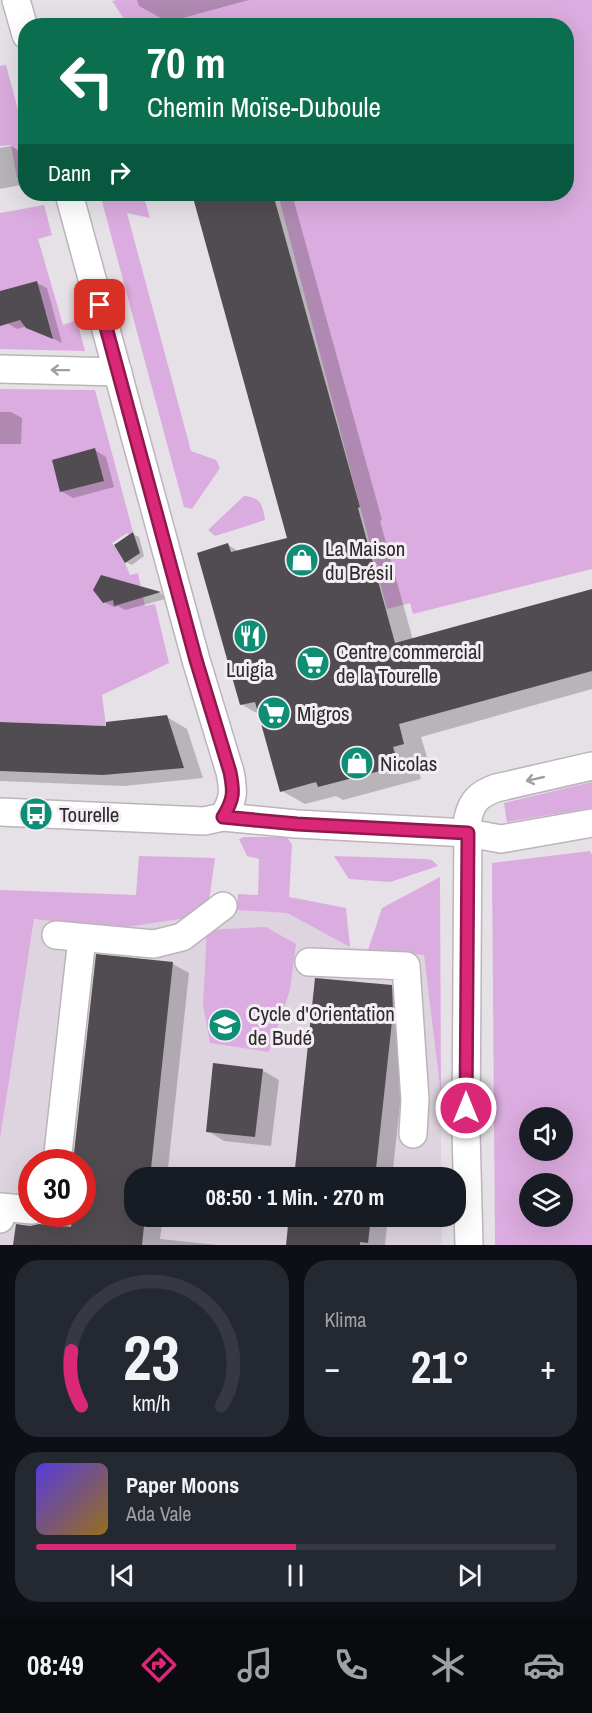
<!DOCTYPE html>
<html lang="de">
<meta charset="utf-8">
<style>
:root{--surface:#171b24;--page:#242831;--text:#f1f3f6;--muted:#9ea1a6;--line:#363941;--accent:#db2777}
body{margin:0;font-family:"Archivo Narrow",sans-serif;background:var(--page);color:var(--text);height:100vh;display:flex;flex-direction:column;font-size:22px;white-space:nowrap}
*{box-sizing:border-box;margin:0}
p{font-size:20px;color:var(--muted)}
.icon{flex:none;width:33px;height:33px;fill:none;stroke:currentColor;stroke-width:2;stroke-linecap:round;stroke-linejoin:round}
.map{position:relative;height:1245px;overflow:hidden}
.drawer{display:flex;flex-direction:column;gap:15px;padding:15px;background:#0d0f14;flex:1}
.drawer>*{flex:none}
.hud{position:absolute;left:18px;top:18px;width:556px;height:183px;border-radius:24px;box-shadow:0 6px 24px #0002;background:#0b6e4f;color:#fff;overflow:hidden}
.fabs{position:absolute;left:519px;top:1107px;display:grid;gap:12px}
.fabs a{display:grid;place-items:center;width:54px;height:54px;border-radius:50%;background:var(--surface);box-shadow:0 6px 24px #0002;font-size:30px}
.speed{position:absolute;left:18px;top:1149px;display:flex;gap:12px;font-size:30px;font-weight:700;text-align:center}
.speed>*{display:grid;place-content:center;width:78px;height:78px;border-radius:50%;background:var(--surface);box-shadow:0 6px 24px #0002;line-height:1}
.speed .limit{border:9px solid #d22;background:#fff;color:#111}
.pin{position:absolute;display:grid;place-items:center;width:51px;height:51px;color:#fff;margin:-26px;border-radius:12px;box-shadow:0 3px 9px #0006}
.me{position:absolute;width:66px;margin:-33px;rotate:0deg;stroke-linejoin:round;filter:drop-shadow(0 0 4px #0008)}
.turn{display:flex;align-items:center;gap:21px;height:126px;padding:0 30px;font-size:27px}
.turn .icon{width:78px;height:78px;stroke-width:2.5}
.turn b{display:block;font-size:42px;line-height:51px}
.then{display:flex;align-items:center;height:57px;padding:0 30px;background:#0003;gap:12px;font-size:22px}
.big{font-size:45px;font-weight:800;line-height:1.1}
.drawer .tile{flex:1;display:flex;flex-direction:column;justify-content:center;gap:9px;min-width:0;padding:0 21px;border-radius:24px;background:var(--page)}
.drawer .dial{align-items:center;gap:0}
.dial svg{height:156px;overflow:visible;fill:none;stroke:var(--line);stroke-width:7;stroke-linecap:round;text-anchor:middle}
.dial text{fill:var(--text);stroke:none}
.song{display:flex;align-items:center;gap:18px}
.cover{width:72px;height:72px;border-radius:9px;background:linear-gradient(135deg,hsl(250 70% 55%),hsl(40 70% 35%))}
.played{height:6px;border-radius:3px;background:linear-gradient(90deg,var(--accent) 50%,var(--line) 50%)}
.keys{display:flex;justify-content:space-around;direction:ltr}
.heat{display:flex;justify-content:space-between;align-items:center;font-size:33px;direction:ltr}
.drawer .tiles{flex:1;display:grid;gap:15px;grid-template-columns:1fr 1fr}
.tile:last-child{grid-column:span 2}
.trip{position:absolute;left:124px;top:1167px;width:342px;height:60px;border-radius:24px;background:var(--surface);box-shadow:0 6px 24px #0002;font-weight:800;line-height:60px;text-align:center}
.dock{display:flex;height:96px;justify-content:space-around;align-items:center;background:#090b0e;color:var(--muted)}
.dock .icon{width:42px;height:42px}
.dock .on{color:var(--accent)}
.dock b{font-size:27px;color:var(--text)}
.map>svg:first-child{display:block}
</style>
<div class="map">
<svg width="592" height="1245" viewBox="0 0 592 1245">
<rect width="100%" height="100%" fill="#e6e1e7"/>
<path fill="#ded4df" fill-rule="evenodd" d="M237,910L287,913L350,947L424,954L441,1095V1177L135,1178V1216L442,1217V1245H0V1139L34,919L120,928ZM32,1162H82V1214H32Z"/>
<g fill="#dbacdf" fill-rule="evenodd">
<polygon points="117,0 592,0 592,569 413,614 410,603 387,609 278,194 567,194 567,26 128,25 112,1"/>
<polygon points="6,65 25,136 25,176 17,178 11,145 0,146 0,66"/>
<polygon points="100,194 141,194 145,201 150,218 127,213 191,451 216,460 220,468 192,509 184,507"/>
<polygon points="44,205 52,235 38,239 63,325 77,320 85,351 0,349 0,213"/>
<polygon points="0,389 95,390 133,532 129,535 127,533 112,543 125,563 130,575 138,573 145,606 155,604 169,663 102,695 106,726 0,722"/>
<path d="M244,496C262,498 262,504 265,520L215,536L208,530Z"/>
<polygon points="592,782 592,808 507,822 504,803"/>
<polygon points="244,837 287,837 292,845 289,897 346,908 350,947 287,913 237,910 238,894 258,895 259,859 247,856 239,839"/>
<path d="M590,851L592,855V1245H495L492,863ZM530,1118H562V1150H530ZM530,1184H562V1216H530Z"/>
<polygon points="139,856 215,858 207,915 120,928 34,919 0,1139 0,890 136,895"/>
<polygon points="334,856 425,859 432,860 438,866 390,882 349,879"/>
<polygon points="440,877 441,1095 424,955 368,950 382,908"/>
<polygon points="266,927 296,944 290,990 269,1052 210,1043 203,1004 207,930"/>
</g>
<g fill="#0003">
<polygon points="137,0 249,0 168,22 139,6"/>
<polygon points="11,146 21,152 26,184 0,189 0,148"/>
<polygon points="193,194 292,194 382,520 380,521 413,640 592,591 592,689 421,737 427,757 415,760 421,779 343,800 336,796 305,804 282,791 260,715 241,704 228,545 240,552 289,539"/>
<polygon points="37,283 47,288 62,343 27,326 17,329 0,319 0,293"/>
<polygon points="0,412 11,412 22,418 21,444 0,444"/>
<polygon points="95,450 106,457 114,487 73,498 61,491"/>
<polygon points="133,534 139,537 144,556 132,565 126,562 116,546"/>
<polygon points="102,577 160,593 169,598 125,610 118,606 114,607 104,602"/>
<polygon points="167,717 187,729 203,778 124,786 0,781 0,724 107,727"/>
<polygon points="97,956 173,964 189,973 167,1178 135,1178 135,1216 163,1216 160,1239 218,1245 15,1245 64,1228 66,1214 82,1214 82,1162 74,1162"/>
<polygon points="391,987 408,996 409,1022 392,1178 295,1178"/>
<polygon points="262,1070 279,1080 271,1146 224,1141 208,1131"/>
<polygon points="291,1216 388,1216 385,1245 288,1245"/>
</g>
<g fill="#514c51">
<polygon points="192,194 273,194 360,507 358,508 395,643 592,589 592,671 399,724 404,744 393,747 399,766 318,787 316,782 280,792 255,702 240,705 197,553 228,543 231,552 287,538"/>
<polygon points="37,281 53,339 26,328 20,320 0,326 0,291"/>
<polygon points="95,448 104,481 60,492 52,460"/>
<polygon points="133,532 140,553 125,563 114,545"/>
<polygon points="101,575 161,592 114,606 113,600 103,603 93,590"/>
<polygon points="167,715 184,768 103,775 0,771 0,722 106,726 106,722"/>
<polygon points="96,954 173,962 150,1178 135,1178 135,1216 145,1216 142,1245 13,1245 16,1224 30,1226 39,1224 71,1227 73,1214 82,1214 82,1162 73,1162"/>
<polygon points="315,978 392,985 393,1012 375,1178 294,1178"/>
<polygon points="213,1063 263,1069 255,1137 206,1132"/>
<polygon points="289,1216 371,1216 368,1243 360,1242 360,1245 286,1245"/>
</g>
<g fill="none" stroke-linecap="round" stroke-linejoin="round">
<defs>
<g id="minor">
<polyline points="16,0 26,35"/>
<path d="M69,194L196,660L230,772C234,792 234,799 223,817"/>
<polyline points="0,369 118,372"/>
<polyline points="0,812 204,821 223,817 297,824 468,833 501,839 592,823"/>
<polyline points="56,935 154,944 182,937 223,906"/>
<polyline points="309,962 406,966 415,1100 413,1134"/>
<polyline points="57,1162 82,938"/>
<polyline points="0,1219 1,1207 32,1210"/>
<path d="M469,1245L466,1132L468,818C472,800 480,794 496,788L592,766"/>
</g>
</defs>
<use href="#minor" stroke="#bbb5bb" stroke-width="30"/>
<use href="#minor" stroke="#fff" stroke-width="27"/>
</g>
<defs><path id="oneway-shaft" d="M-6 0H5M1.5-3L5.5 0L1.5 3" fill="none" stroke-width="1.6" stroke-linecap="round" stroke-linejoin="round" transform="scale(1.5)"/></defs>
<g stroke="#a09fa0">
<use href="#oneway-shaft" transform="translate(60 370) rotate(-179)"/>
<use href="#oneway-shaft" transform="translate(535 779) rotate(167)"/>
</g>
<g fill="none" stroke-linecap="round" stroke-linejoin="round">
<defs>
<path id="route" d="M100,305L196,660L230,772C234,792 234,799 223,817L297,824L468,833L466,1108"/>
</defs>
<use href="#route" stroke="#8e194d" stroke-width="15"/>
<use href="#route" stroke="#db2777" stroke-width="10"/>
</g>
<defs>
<symbol id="shop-disc" viewBox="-11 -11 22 22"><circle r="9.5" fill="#0e8f75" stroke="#f4eef4"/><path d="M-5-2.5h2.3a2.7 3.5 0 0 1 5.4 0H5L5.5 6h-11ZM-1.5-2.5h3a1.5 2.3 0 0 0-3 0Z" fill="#fff"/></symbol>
<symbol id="restaurant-disc" viewBox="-11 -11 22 22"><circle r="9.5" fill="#0e8f75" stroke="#f4eef4"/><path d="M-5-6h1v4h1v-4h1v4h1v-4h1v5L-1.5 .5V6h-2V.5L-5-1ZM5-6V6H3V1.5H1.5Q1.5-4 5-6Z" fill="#fff"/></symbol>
<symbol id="supermarket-disc" viewBox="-11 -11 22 22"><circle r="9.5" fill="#0e8f75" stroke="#f4eef4"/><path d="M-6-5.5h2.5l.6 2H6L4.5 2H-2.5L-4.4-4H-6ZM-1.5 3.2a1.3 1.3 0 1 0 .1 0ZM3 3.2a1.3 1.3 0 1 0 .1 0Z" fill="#fff"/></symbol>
<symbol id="bus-disc" viewBox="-11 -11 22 22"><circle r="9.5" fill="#0e8f75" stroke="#f4eef4"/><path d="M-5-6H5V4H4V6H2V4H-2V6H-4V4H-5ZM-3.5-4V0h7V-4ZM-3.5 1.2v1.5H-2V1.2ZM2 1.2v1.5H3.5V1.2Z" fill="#fff"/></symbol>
<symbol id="school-disc" viewBox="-11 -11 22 22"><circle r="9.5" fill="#0e8f75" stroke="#f4eef4"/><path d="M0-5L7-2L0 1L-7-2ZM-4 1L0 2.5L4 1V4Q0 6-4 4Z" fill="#fff"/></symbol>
</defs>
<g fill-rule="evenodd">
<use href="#shop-disc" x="283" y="541" width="38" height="38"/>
<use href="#restaurant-disc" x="231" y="617" width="38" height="38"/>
<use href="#supermarket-disc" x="294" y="644" width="38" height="38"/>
<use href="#supermarket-disc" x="255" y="694" width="38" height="38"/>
<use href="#shop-disc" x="338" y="744" width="38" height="38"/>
<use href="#bus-disc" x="17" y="795" width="38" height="38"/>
<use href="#school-disc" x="206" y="1006" width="38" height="38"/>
</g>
<g text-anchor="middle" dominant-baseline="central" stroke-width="6" stroke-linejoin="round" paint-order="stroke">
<g font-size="21" fill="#2c2a2d" stroke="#f4eef4" text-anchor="start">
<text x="325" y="548">La Maison<tspan x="325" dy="24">du Brésil</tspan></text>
<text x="336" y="651">Centre commercial<tspan x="336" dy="24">de la Tourelle</tspan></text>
<text x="250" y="669" text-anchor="middle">Luigia</text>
<text x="297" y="713">Migros</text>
<text x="380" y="763">Nicolas</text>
<text x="59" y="814">Tourelle</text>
<text x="248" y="1013">Cycle d'Orientation<tspan x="248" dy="24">de Budé</tspan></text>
</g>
</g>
</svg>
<div class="fabs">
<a><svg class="icon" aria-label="sound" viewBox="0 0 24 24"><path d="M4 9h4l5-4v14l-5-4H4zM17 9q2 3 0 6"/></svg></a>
<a><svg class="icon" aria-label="layers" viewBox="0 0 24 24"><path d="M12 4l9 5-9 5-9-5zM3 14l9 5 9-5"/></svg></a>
</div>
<div class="speed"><div class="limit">30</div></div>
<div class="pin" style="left:100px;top:305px;background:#d93025"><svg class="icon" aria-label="arrive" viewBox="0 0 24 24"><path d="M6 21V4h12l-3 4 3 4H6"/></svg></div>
<svg class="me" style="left:466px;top:1108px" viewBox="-20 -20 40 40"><circle r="17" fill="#db2777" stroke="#fff" stroke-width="3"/><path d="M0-11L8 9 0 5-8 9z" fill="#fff"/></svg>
<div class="trip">08:50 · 1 Min. · 270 m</div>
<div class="hud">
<div class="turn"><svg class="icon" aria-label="left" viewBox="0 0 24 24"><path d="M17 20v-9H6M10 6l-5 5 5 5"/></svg><div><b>70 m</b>Chemin Moïse-Duboule</div></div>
<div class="then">Dann<svg class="icon" aria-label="right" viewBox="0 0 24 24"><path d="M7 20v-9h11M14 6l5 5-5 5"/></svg></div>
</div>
</div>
<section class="drawer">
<div class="tiles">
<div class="tile dial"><svg viewBox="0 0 100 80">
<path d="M14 69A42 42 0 1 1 86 69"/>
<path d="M14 69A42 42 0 0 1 9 41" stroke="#db2777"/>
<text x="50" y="56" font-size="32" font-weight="700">23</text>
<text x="50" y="72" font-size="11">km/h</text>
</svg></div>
<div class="tile"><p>Klima</p>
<div class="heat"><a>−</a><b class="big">21°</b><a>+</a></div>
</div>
<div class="tile">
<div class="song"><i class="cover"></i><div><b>Paper Moons</b><p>Ada Vale</p></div></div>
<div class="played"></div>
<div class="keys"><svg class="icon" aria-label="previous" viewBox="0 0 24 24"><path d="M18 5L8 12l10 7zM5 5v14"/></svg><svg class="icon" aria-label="pause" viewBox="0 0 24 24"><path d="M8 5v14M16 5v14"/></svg><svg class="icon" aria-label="next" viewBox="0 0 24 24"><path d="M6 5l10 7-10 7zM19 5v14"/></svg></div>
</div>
</div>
</section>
<nav class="dock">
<b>08:49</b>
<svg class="icon on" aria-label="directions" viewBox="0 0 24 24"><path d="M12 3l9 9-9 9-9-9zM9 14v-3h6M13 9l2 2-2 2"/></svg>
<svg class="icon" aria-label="music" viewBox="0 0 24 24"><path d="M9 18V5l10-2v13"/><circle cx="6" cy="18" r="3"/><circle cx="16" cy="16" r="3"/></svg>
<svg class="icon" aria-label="phone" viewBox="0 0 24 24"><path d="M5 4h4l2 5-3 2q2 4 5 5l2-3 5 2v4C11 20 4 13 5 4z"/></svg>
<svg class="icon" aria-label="climate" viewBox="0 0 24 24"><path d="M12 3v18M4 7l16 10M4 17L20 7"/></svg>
<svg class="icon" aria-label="car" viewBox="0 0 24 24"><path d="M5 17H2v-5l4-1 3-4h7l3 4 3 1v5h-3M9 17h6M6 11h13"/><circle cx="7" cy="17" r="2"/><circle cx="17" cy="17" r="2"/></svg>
</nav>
